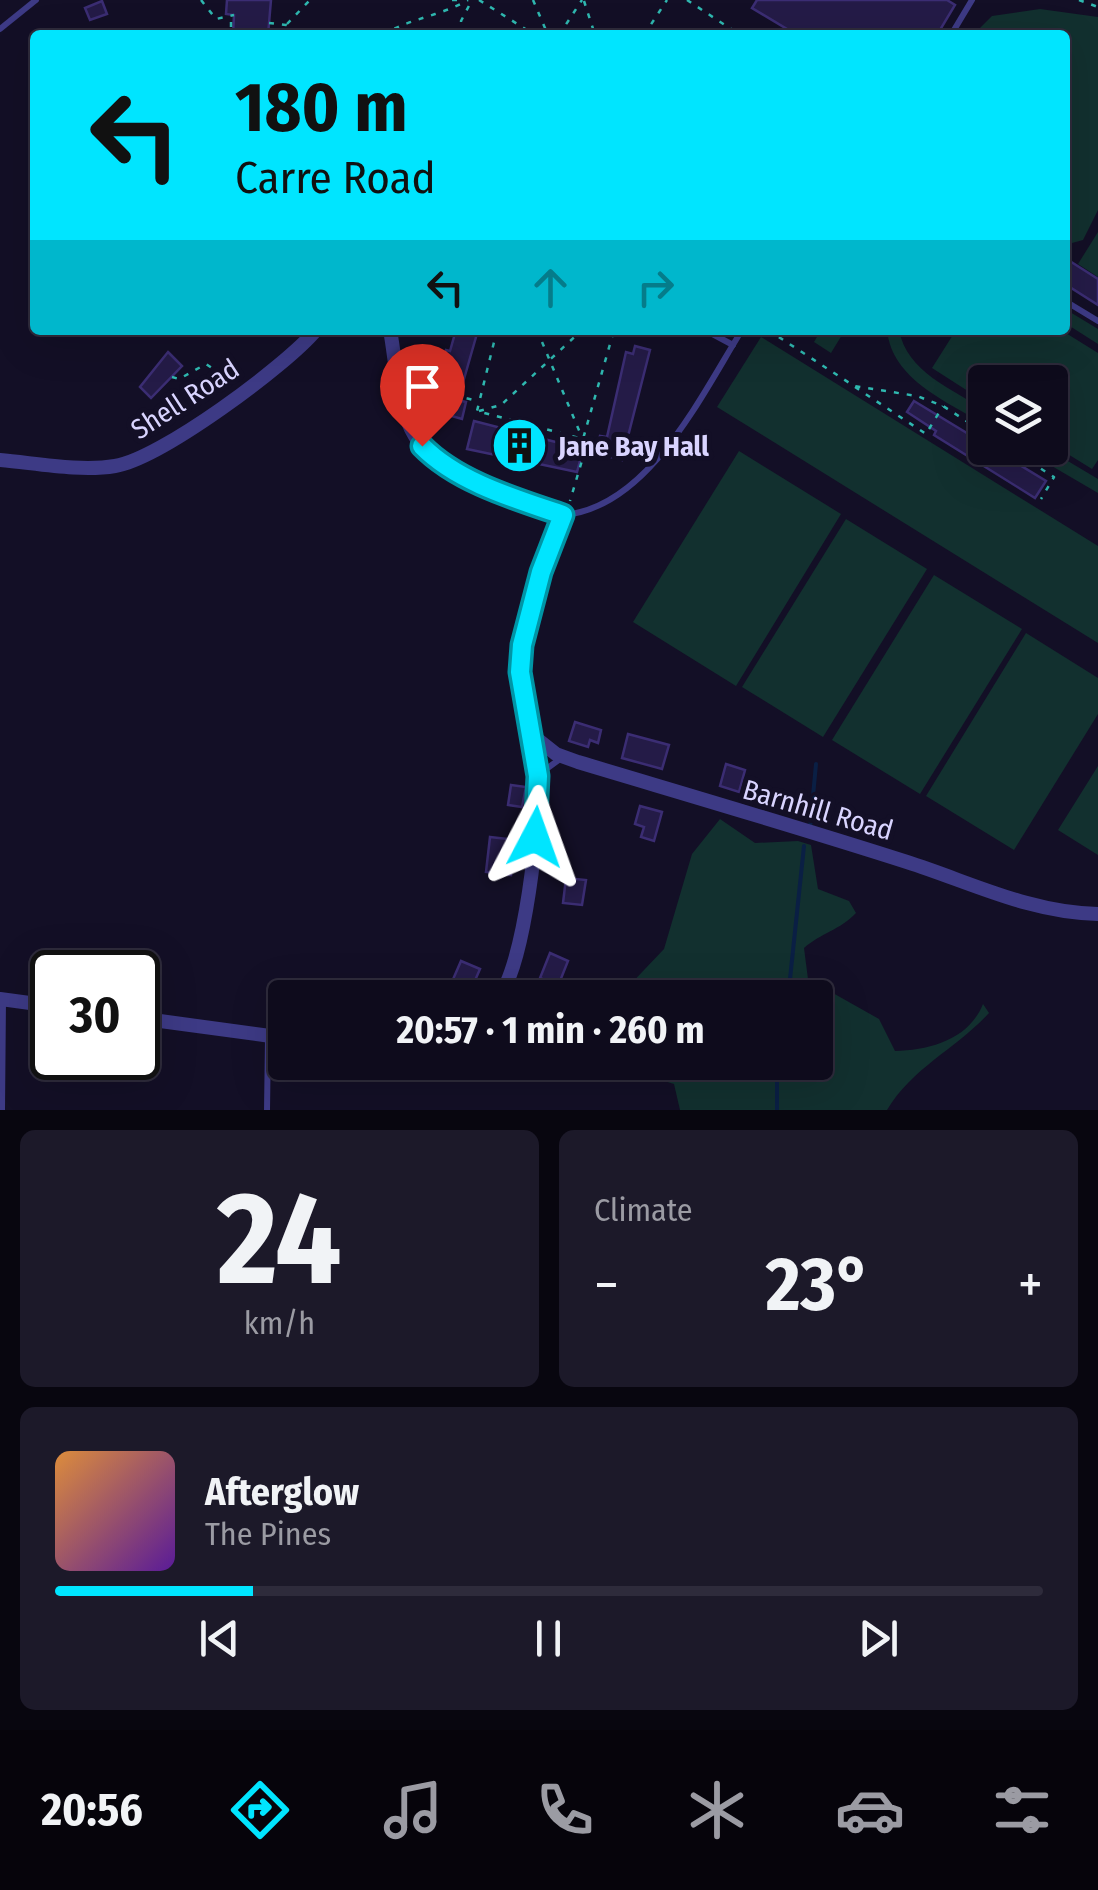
<!DOCTYPE html>
<meta charset="utf-8">
<style>
:root{--surface:#0e0b1c;--page:#1c1929;--text:#f1f3f6;--muted:#9b9ba3;--line:#2e2b3b;--accent:#00e5ff}
body{margin:0;font-family:"Fira Sans Condensed",sans-serif;background:var(--page);color:var(--text);height:100vh;display:flex;flex-direction:column;font-size:38px;white-space:nowrap}
*{box-sizing:border-box;margin:0}
p{font-size:32px;color:var(--muted)}
.icon{flex:none;width:55px;height:55px;fill:none;stroke:currentColor;stroke-width:2;stroke-linecap:round;stroke-linejoin:round}
.map{position:relative;height:1110px;overflow:hidden}
.side{display:flex;flex-direction:column;gap:20px;padding:20px;background:#08060f;flex:1}
.side>*{flex:none}
.guide{position:absolute;left:30px;top:30px;width:1040px;height:305px;border-radius:10px;box-shadow:0 10px 40px #0002,0 0 0 2px var(--line);background:#00e5ff;color:#111;overflow:hidden}
.controls{position:absolute;left:968px;top:365px;display:grid;gap:20px}
.controls a{display:grid;place-items:center;width:100px;height:100px;border-radius:10px;background:var(--surface);box-shadow:0 10px 40px #0002,0 0 0 2px var(--line);font-size:50px}
.speed{position:absolute;left:30px;top:950px;display:flex;gap:20px;font-size:50px;font-weight:700;text-align:center}
.speed>*{display:grid;place-content:center;width:130px;height:130px;border-radius:50%;background:var(--surface);box-shadow:0 10px 40px #0002,0 0 0 2px var(--line);line-height:1}
.speed .limit{border:5px solid #111;border-radius:15px;background:#fff;color:#111}
.pin{position:absolute;display:grid;place-items:center;width:85px;height:85px;color:#fff;margin:-102px -42px;border-radius:50% 50% 50% 0;rotate:-45deg;box-shadow:0 0 10px #0007}
.pin .icon{rotate:45deg}
.me{position:absolute;width:110px;margin:-55px;rotate:4deg;stroke-linejoin:round;filter:drop-shadow(0 0 8px #0008)}
.turn{display:flex;align-items:center;gap:35px;height:210px;padding:0 40px;font-size:45px}
.turn .icon{width:130px;height:130px;stroke-width:2.5}
.turn b{display:block;font-size:70px;line-height:85px}
.lanes{display:flex;align-items:center;height:95px;padding:0 40px;background:#0003;justify-content:center;gap:50px;direction:ltr}
.lanes .off{opacity:.35}
.big{font-size:75px;font-weight:700;line-height:1.1}
.side .widget{flex:1;display:flex;flex-direction:column;justify-content:center;gap:15px;min-width:0;padding:0 35px;border-radius:15px;background:var(--page)}
.side .dial{align-items:center;gap:0}
.dial b{font-size:130px;line-height:1}
.song{display:flex;align-items:center;gap:30px}
.cover{width:120px;height:120px;border-radius:15px;background:linear-gradient(135deg,hsl(30 70% 55%),hsl(270 70% 35%))}
.played{height:10px;border-radius:5px;background:linear-gradient(90deg,var(--accent) 20%,var(--line) 20%)}
.keys{display:flex;justify-content:space-around;direction:ltr}
.heat{display:flex;justify-content:space-between;align-items:center;font-size:55px;direction:ltr}
.side .tiles{flex:1;display:grid;gap:20px;grid-template-columns:1fr 1fr}
.widget:last-child{grid-column:span 2}
.trip{position:absolute;left:268px;top:980px;width:565px;height:100px;border-radius:10px;background:var(--surface);box-shadow:0 10px 40px #0002,0 0 0 2px var(--line);font-weight:700;line-height:100px;text-align:center}
.menu{display:flex;height:160px;justify-content:space-around;align-items:center;background:#06040b;color:var(--muted)}
.menu .icon{width:70px;height:70px}
.menu .active{color:var(--accent)}
.menu b{font-size:45px;color:var(--text)}
.map>svg:first-child{display:block}
</style>
<div class="map">
<svg width="1098" height="1110" viewBox="0 0 1098 1110">
<rect width="100%" height="100%" fill="#130f26"/>
<g fill="#12302f">
<polygon points="1040,9 1098,17 1098,210 1083,240 1072,243 1065,239 1065,35 973,35 992,16"/>
<polygon points="1098,232 1098,277 1078,264"/>
<polygon points="1065,309 1098,329 1098,344 1065,323"/>
<polygon points="821,330 845,330 831,353 814,342"/>
<path d="M887,330H899C907,372 952,389 985,410V425C947,401 892,380 887,330Z"/>
<polygon points="956,330 1061,330 1098,353 1098,460 1092,469 1050,443 1050,382 985,382 985,402 932,368"/>
<polygon points="761,337 1098,546 1098,643 717,407"/>
<polygon points="1021,448 1046,448 1098,479 1098,493"/>
<polygon points="739,451 841,514 736,686 633,622"/>
<polygon points="846,519 927,569 823,737 742,687"/>
<polygon points="934,575 1022,629 920,794 832,740"/>
<polygon points="1026,633 1098,678 1098,714 1014,850 926,796"/>
<polygon points="1098,766 1098,855 1058,830"/>
<path d="M720,819L755,843L798,841L811,845L818,889L849,901L856,913C840,930 821,933 804,948L808,979L879,1019L895,1051C931,1050 969,1039 983,1004L989,1013C956,1049 913,1067 887,1110H680L674,1084L605,1063L815,1062V998H630L625,990L664,949L692,854Z"/>
</g>
<g fill="none" stroke-linecap="round" stroke-linejoin="round">
<g stroke="#0a1f44" stroke-width="4">
<polyline points="810,828 816,764"/>
<polyline points="788,998 804,846"/>
<polyline points="777,1110 777,1062"/>
</g>
</g>
<g fill="#241b47" stroke="#3b2d73" stroke-width="2.5">
<polygon points="227,0 271,0 268,35 233,35 234,15 226,14"/>
<polygon points="757,0 947,0 955,5 937,35 896,35 889,31 887,35 797,35 752,8"/>
<polygon points="102,1 107,14 90,20 85,8"/>
<polygon points="1065,258 1098,279 1098,305 1065,284"/>
<polygon points="456,330 478,330 458,400 466,402 462,419 434,411 446,350 450,351"/>
<polygon points="635,346 650,350 622,460 596,453 600,436 607,437 626,352 633,354"/>
<polygon points="168,352 182,366 151,398 140,387"/>
<polygon points="914,401 1046,481 1035,498 934,435 936,431 907,412"/>
<polygon points="474,421 575,447 573,454 581,457 577,472 467,449"/>
<polygon points="575,722 601,730 598,743 590,740 588,747 569,741"/>
<polygon points="628,734 669,745 662,769 622,758"/>
<polygon points="726,764 745,770 739,792 720,786"/>
<polygon points="511,785 526,787 522,807 508,805"/>
<polygon points="640,806 662,812 654,841 641,837 644,827 635,824"/>
<polygon points="490,837 516,840 511,875 486,872"/>
<polygon points="566,878 586,880 582,905 563,903"/>
<polygon points="550,953 568,961 558,986 540,978"/>
<polygon points="461,961 480,969 470,992 451,984"/>
</g>
<g fill="none" stroke-linecap="round" stroke-linejoin="round">
<g stroke="#2fb8b0" stroke-width="2.5" stroke-dasharray="5 8" stroke-linecap="butt">
<polyline points="201,0 216,19 234,15"/>
<polyline points="452,0 458,0"/>
<polyline points="479,0 535,35"/>
<polyline points="533,0 548,35"/>
<polyline points="687,0 740,35"/>
<polyline points="1079,0 1098,7"/>
<polyline points="584,1 595,35"/>
<polyline points="231,22 231,35"/>
<polyline points="269,23 286,25 302,35"/>
<polyline points="287,24 310,0"/>
<path d="M383,35C410,18 441,16 468,0"/>
<polyline points="462,35 461,21 472,0"/>
<polyline points="511,35 517,26"/>
<polyline points="559,35 582,0"/>
<polyline points="644,35 667,0"/>
<polyline points="772,35 779,24"/>
<polyline points="497,330 477,411 583,439 614,330"/>
<polyline points="537,330 586,447 570,501"/>
<polyline points="768,330 854,386 917,396 943,406 985,433"/>
<polyline points="172,377 179,379 206,364 233,382"/>
<polyline points="412,384 440,391"/>
<polyline points="855,387 926,434 943,406"/>
<polyline points="454,395 477,401"/>
<polyline points="479,411 501,405 582,330"/>
<polyline points="1008,448 1054,477 1041,499"/>
</g>
<g stroke="#3d3a85" stroke-width="6">
<polyline points="0,29 36,0"/>
<polyline points="951,35 972,0"/>
<polyline points="1065,301 1098,321"/>
<polyline points="705,330 733,345"/>
<path d="M564,515C649,507 702,394 742,330"/>
<polyline points="538,775 560,759"/>
<polyline points="2,1110 3,1000"/>
<polyline points="267,1110 268,1038"/>
</g>
<g stroke="#3d3a85" stroke-width="14">
<path d="M390,330C396,362 397,400 411,429C435,479 515,499 563,515C543,563 521,616 520,669C519,704 534,740 537,775C542,814 524,973 497,998"/>
<path d="M0,460C35,463 80,472 115,466C160,459 286,366 316,330"/>
<path d="M532,735L556,754L578,762C688,795 798,827 907,862C970,882 1030,913 1098,914"/>
<polyline points="0,999 52,1006"/>
<polyline points="138,1018 285,1038"/>
</g>
</g>
<g fill="none" stroke-linecap="round" stroke-linejoin="round">
<defs>
<path id="route" d="M422,446C457,482 516,499 563,515L541,572L522,645L520,672L538,776L535,837"/>
</defs>
<use href="#route" stroke="#0095a6" stroke-width="25"/>
<use href="#route" stroke="#00e5ff" stroke-width="18"/>
</g>
<defs>
<symbol id="building-disc" viewBox="-11 -11 22 22"><circle r="9.5" fill="#00e5ff" stroke="#130f26"/><path d="M-4-6H4V6H1V3H-1V6H-4ZM-2.5-4.3h1.7v1.8h-1.7ZM.8-4.3h1.7v1.8H.8ZM-2.5-1h1.7V.8h-1.7ZM.8-1h1.7V.8H.8Z" fill="#111"/></symbol>
</defs>
<g fill-rule="evenodd">
<use href="#building-disc" x="488" y="414" width="63" height="63"/>
</g>
<g text-anchor="middle" dominant-baseline="central" stroke-width="10" stroke-linejoin="round" paint-order="stroke">
<g font-size="28" fill="#d9d4ff" stroke="#130f26">
<text transform="translate(185 399) rotate(-33)">Shell Road</text>
<text transform="translate(818 810) rotate(16)">Barnhill Road</text>
</g>
<g font-size="28" font-weight="bold" fill="#d9d4ff" stroke="#130f26" text-anchor="start">
<text x="558" y="446">Jane Bay Hall</text>
</g>
</g>
</svg>
<div class="controls">
<a><svg class="icon" aria-label="layers" viewBox="0 0 24 24"><path d="M12 4l9 5-9 5-9-5zM3 14l9 5 9-5"/></svg></a>
</div>
<div class="speed"><div class="limit">30</div></div>
<div class="pin" style="left:422px;top:446px;background:#d93025"><svg class="icon" aria-label="arrive" viewBox="0 0 24 24"><path d="M6 21V4h12l-3 4 3 4H6"/></svg></div>
<svg class="me" style="left:535px;top:837px" viewBox="-20 -20 40 40"><path d="M0-17L14 15 0 8-14 15z" fill="#00e5ff" stroke="#fff" stroke-width="4"/></svg>
<div class="trip">20:57 · 1 min · 260 m</div>
<div class="guide">
<div class="turn"><svg class="icon" aria-label="left" viewBox="0 0 24 24"><path d="M17 20v-9H6M10 6l-5 5 5 5"/></svg><div><b>180 m</b>Carre Road</div></div>
<div class="lanes"><svg class="icon" aria-label="left" viewBox="0 0 24 24"><path d="M17 20v-9H6M10 6l-5 5 5 5"/></svg><svg class="icon off" aria-label="ahead" viewBox="0 0 24 24"><path d="M12 20V5M6 11l6-6 6 6"/></svg><svg class="icon off" aria-label="right" viewBox="0 0 24 24"><path d="M7 20v-9h11M14 6l5 5-5 5"/></svg></div>
</div>
</div>
<section class="side">
<div class="tiles">
<div class="widget dial"><b>24</b><p>km/h</p></div>
<div class="widget"><p>Climate</p>
<div class="heat"><a>−</a><b class="big">23°</b><a>+</a></div>
</div>
<div class="widget">
<div class="song"><i class="cover"></i><div><b>Afterglow</b><p>The Pines</p></div></div>
<div class="played"></div>
<div class="keys"><svg class="icon" aria-label="previous" viewBox="0 0 24 24"><path d="M18 5L8 12l10 7zM5 5v14"/></svg><svg class="icon" aria-label="pause" viewBox="0 0 24 24"><path d="M8 5v14M16 5v14"/></svg><svg class="icon" aria-label="next" viewBox="0 0 24 24"><path d="M6 5l10 7-10 7zM19 5v14"/></svg></div>
</div>
</div>
</section>
<nav class="menu">
<b>20:56</b>
<svg class="icon active" aria-label="directions" viewBox="0 0 24 24"><path d="M12 3l9 9-9 9-9-9zM9 14v-3h6M13 9l2 2-2 2"/></svg>
<svg class="icon" aria-label="music" viewBox="0 0 24 24"><path d="M9 18V5l10-2v13"/><circle cx="6" cy="18" r="3"/><circle cx="16" cy="16" r="3"/></svg>
<svg class="icon" aria-label="phone" viewBox="0 0 24 24"><path d="M5 4h4l2 5-3 2q2 4 5 5l2-3 5 2v4C11 20 4 13 5 4z"/></svg>
<svg class="icon" aria-label="climate" viewBox="0 0 24 24"><path d="M12 3v18M4 7l16 10M4 17L20 7"/></svg>
<svg class="icon" aria-label="car" viewBox="0 0 24 24"><path d="M5 17H2v-5l4-1 3-4h7l3 4 3 1v5h-3M9 17h6M6 11h13"/><circle cx="7" cy="17" r="2"/><circle cx="17" cy="17" r="2"/></svg>
<svg class="icon" aria-label="filters" viewBox="0 0 24 24"><path d="M4 7h16M4 17h16"/><circle cx="9" cy="7" r="2"/><circle cx="15" cy="17" r="2"/></svg>
</nav>
